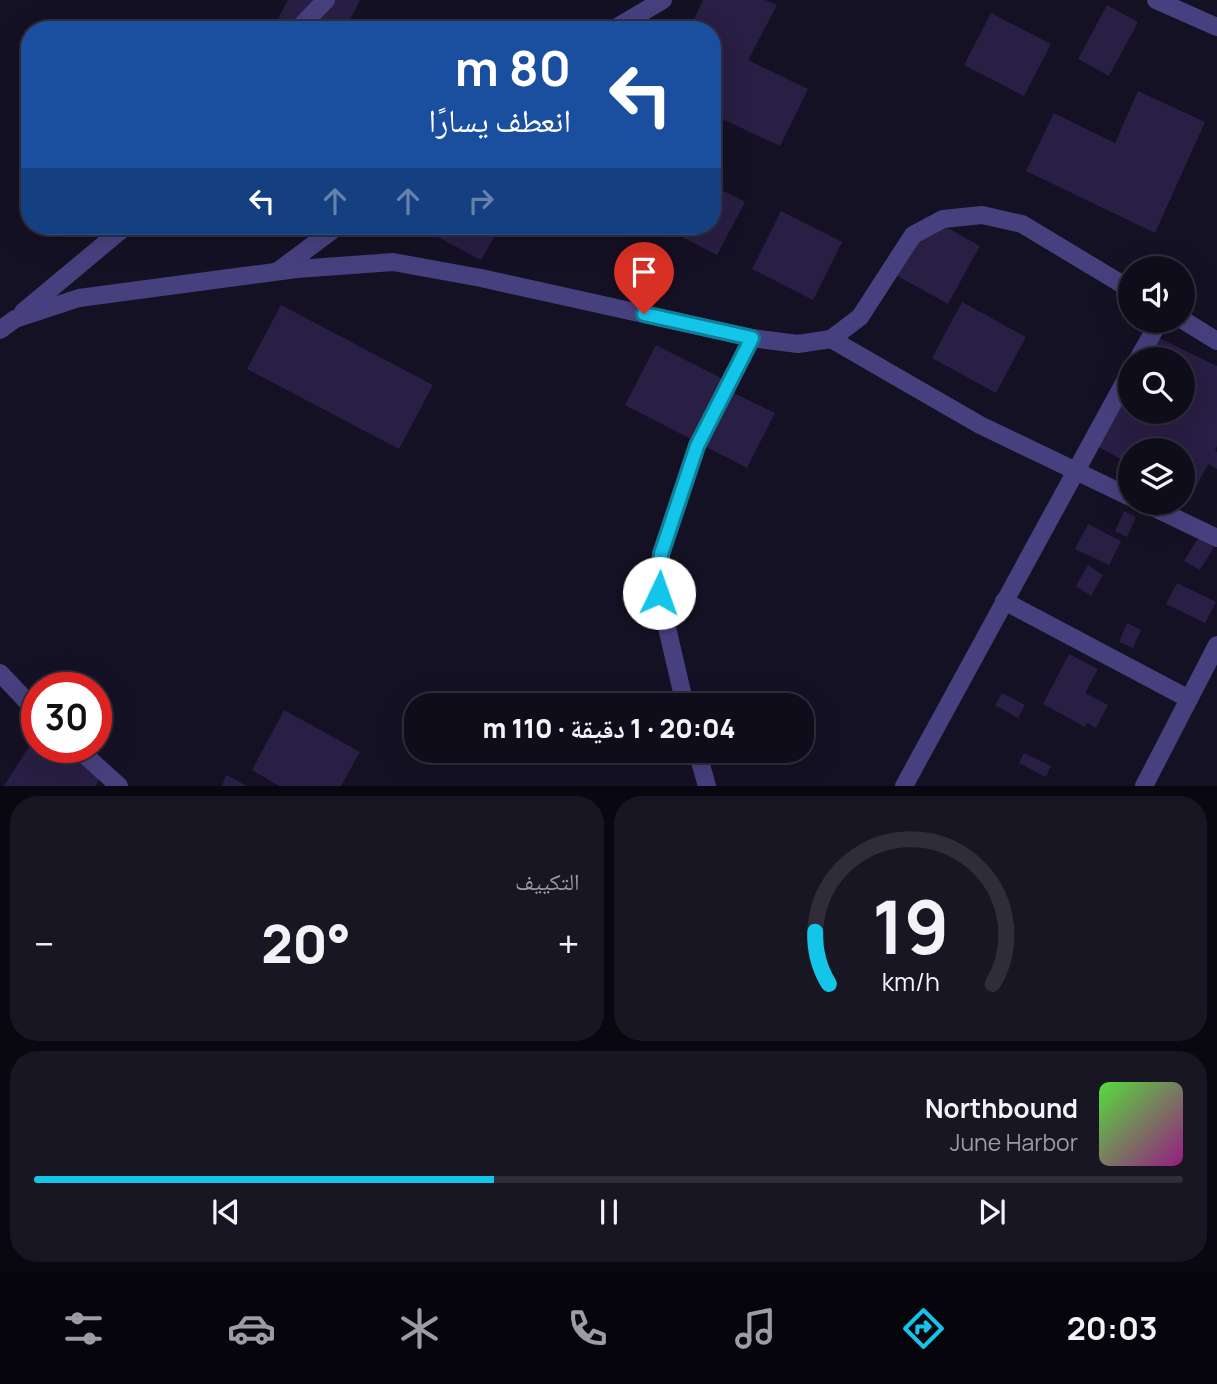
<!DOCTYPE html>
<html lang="ar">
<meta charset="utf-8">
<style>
:root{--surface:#100d1b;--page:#191624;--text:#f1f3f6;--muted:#9c9ca3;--line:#302d3a;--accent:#14c5ea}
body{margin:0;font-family:Manrope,"Noto Naskh Arabic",sans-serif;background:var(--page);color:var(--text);direction:rtl;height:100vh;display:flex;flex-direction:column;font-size:26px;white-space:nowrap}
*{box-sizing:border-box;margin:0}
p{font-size:23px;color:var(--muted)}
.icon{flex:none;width:38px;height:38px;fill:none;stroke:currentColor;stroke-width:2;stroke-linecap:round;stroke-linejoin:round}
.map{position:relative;height:786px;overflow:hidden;direction:ltr}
.sheet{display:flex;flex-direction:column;gap:10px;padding:10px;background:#09070f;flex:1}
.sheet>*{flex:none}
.hud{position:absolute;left:21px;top:21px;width:700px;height:214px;border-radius:28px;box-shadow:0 7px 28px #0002,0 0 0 2px var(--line);direction:rtl;background:#1a4fa0;color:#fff;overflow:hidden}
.buttons{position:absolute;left:1118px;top:256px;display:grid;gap:14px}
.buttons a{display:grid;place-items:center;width:77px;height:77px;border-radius:50%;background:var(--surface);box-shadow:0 7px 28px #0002,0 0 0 2px var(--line);font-size:35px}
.speed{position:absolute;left:21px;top:672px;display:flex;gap:14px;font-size:35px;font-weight:700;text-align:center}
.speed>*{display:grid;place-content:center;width:91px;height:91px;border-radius:50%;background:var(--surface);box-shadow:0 7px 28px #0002,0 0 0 2px var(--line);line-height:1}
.speed .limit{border:10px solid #d22;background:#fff;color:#111}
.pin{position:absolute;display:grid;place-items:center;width:60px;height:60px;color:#fff;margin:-72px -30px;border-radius:50% 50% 50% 0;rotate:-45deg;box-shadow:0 0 7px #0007}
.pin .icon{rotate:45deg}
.me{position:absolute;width:77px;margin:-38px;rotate:3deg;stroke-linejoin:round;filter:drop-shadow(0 0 5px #0008)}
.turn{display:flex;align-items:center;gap:24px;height:147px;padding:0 35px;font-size:32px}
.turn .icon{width:91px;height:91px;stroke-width:2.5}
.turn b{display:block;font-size:49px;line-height:60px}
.lanes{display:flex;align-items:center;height:66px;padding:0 35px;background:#0003;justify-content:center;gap:35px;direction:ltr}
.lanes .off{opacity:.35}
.big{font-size:52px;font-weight:800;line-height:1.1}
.sheet .widget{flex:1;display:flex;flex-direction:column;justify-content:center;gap:10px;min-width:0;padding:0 24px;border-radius:28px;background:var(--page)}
.sheet .dial{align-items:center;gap:0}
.dial svg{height:182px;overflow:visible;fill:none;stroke:var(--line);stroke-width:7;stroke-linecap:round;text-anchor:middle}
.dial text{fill:var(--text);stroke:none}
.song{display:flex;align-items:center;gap:21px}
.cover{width:84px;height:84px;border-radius:10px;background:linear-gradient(135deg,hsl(110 70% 55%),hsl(310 70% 35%))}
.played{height:7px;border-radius:4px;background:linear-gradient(90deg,var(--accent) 40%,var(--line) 40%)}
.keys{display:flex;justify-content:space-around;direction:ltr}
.heat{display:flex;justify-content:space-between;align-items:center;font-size:38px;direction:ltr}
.sheet .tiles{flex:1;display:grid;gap:10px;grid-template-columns:1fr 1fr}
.widget:last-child{grid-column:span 2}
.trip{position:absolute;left:404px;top:693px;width:410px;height:70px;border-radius:28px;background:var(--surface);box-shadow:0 7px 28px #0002,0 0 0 2px var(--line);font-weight:800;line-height:70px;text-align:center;direction:rtl}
.menu{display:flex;height:112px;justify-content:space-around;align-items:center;background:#06050b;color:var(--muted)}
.menu .icon{width:49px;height:49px}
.menu .selected{color:var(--accent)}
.menu b{font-size:32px;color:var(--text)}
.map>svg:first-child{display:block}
</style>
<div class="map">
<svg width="1217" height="786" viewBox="0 0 1217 786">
<rect width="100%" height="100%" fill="#151124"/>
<g fill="#291e43">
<polygon points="288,0 360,0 345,30 282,30 274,26"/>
<polygon points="703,0 765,0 777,5 748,60 808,89 780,146 720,118 712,132 712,30 689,30"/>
<polygon points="1107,5 1138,22 1109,76 1078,59"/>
<polygon points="991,13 1051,44 1024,96 964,65"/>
<polygon points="1138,91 1205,122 1155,233 1026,171 1054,113 1115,143"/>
<polygon points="712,185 745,202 717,255 661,226 712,226"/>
<polygon points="781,211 842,242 813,300 752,269"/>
<polygon points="926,216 980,246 948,304 894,274"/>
<polygon points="417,226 500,226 481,260"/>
<polygon points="962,302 1026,337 996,393 932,358"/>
<polygon points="281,305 433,385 399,449 247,369"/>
<polygon points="1153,335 1217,366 1217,446 1215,451 1217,452 1217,469 1208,464 1191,496 1183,492 1183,450 1130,450 1130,464 1095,445 1130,377 1130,411 1183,411 1183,359 1140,359"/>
<polygon points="656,345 723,379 730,391 775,413 747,468 625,405"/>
<polygon points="1124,511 1136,517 1127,537 1115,531"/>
<polygon points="1088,524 1121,541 1109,565 1075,549"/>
<polygon points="1198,538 1214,547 1200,570 1184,561"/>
<polygon points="1088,565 1103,575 1091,596 1076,586"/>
<polygon points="1177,583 1216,602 1205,623 1166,604"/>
<polygon points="1127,623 1141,630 1133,648 1119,642"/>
<polygon points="1069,654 1098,669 1085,693 1108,705 1096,728 1087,723 1085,727 1043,704"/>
<polygon points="1002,693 1025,705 1018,718 995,705"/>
<polygon points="284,710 360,752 341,786 279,786 252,770"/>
<polygon points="37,734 37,747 60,747 99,778 96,786 4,786"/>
<polygon points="1024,753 1051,766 1046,777 1019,763"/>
<polygon points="226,775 247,786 222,786"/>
</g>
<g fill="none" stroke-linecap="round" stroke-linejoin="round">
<g stroke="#47407f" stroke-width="18">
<polyline points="1156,0 1217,27"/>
<polyline points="297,30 326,0"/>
<polyline points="612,30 663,0"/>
<polyline points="278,271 338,226"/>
<polyline points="23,312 126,226"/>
<polyline points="1183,320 1217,341"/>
<polyline points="0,330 15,319 79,298 297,269 393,262 481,278 752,338 798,344 831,339 860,317 913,235 943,219 982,215 1022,224 1130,289"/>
<polyline points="831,339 980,425 1130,497"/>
<polyline points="1138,359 1160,320"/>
<polyline points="1142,502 1217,538"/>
<polyline points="1004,601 1189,699"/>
<polyline points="0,673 37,712"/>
<polyline points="685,705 659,593 661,554 697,446 752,338"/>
<polyline points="76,747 119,786"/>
<polyline points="697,751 707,786"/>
<polyline points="904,786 1130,372"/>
<polyline points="1144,786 1217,645"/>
</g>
</g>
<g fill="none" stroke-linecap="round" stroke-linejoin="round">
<defs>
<polyline id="route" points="644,314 752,338 697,446 661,554 659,593"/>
</defs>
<use href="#route" stroke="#0d8098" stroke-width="18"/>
<use href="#route" stroke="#14c5ea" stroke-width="12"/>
</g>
</svg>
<div class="buttons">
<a><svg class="icon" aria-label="sound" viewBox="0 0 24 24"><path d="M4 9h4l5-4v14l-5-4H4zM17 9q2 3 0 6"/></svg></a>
<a><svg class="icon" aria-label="search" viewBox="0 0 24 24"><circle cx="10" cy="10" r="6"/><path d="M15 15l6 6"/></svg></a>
<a><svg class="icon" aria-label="layers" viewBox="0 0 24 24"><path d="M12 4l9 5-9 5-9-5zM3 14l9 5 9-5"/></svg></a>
</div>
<div class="speed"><div class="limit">30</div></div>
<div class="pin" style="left:644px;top:314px;background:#d93025"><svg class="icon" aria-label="arrive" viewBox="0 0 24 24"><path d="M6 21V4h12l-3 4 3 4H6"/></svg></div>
<svg class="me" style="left:659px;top:593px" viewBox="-20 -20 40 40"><circle r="19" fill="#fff"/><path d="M0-13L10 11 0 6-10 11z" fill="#14c5ea"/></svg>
<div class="trip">20:04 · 1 دقيقة · 110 m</div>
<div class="hud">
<div class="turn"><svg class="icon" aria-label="left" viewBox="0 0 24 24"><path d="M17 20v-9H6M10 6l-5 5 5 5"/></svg><div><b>80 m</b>انعطف يسارًا</div></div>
<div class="lanes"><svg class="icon" aria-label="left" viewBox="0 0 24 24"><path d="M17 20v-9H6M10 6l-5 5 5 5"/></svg><svg class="icon off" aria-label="ahead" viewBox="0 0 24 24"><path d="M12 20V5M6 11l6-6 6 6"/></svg><svg class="icon off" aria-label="ahead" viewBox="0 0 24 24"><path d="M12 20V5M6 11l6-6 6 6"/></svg><svg class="icon off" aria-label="right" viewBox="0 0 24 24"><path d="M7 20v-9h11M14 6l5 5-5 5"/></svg></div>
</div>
</div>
<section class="sheet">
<div class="tiles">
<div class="widget dial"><svg viewBox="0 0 100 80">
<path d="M14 69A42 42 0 1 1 86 69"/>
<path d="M14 69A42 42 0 0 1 8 46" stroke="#14c5ea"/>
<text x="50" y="56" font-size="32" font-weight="700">19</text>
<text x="50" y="72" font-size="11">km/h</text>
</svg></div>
<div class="widget"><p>التكييف</p>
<div class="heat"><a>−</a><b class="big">20°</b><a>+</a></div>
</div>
<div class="widget">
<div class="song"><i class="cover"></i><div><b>Northbound</b><p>June Harbor</p></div></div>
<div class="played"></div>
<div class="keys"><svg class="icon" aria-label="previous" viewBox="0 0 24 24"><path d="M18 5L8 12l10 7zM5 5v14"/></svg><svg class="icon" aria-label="pause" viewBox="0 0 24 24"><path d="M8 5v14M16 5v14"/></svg><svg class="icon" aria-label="next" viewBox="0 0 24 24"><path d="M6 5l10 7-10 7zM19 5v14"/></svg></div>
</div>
</div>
</section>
<nav class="menu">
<b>20:03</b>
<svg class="icon selected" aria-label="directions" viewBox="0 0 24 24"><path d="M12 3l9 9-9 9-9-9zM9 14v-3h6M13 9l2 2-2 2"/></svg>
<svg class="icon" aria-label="music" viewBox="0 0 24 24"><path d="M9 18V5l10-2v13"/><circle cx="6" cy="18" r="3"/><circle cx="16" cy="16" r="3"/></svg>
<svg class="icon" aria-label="phone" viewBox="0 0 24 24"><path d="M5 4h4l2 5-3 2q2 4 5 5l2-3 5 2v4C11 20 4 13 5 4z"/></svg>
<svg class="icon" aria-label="climate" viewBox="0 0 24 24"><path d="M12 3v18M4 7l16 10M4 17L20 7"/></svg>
<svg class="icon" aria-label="car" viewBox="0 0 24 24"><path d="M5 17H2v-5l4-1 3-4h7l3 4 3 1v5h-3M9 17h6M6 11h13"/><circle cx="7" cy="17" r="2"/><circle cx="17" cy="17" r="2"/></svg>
<svg class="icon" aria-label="filters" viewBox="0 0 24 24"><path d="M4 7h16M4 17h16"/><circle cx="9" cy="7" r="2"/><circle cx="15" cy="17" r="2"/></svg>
</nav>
